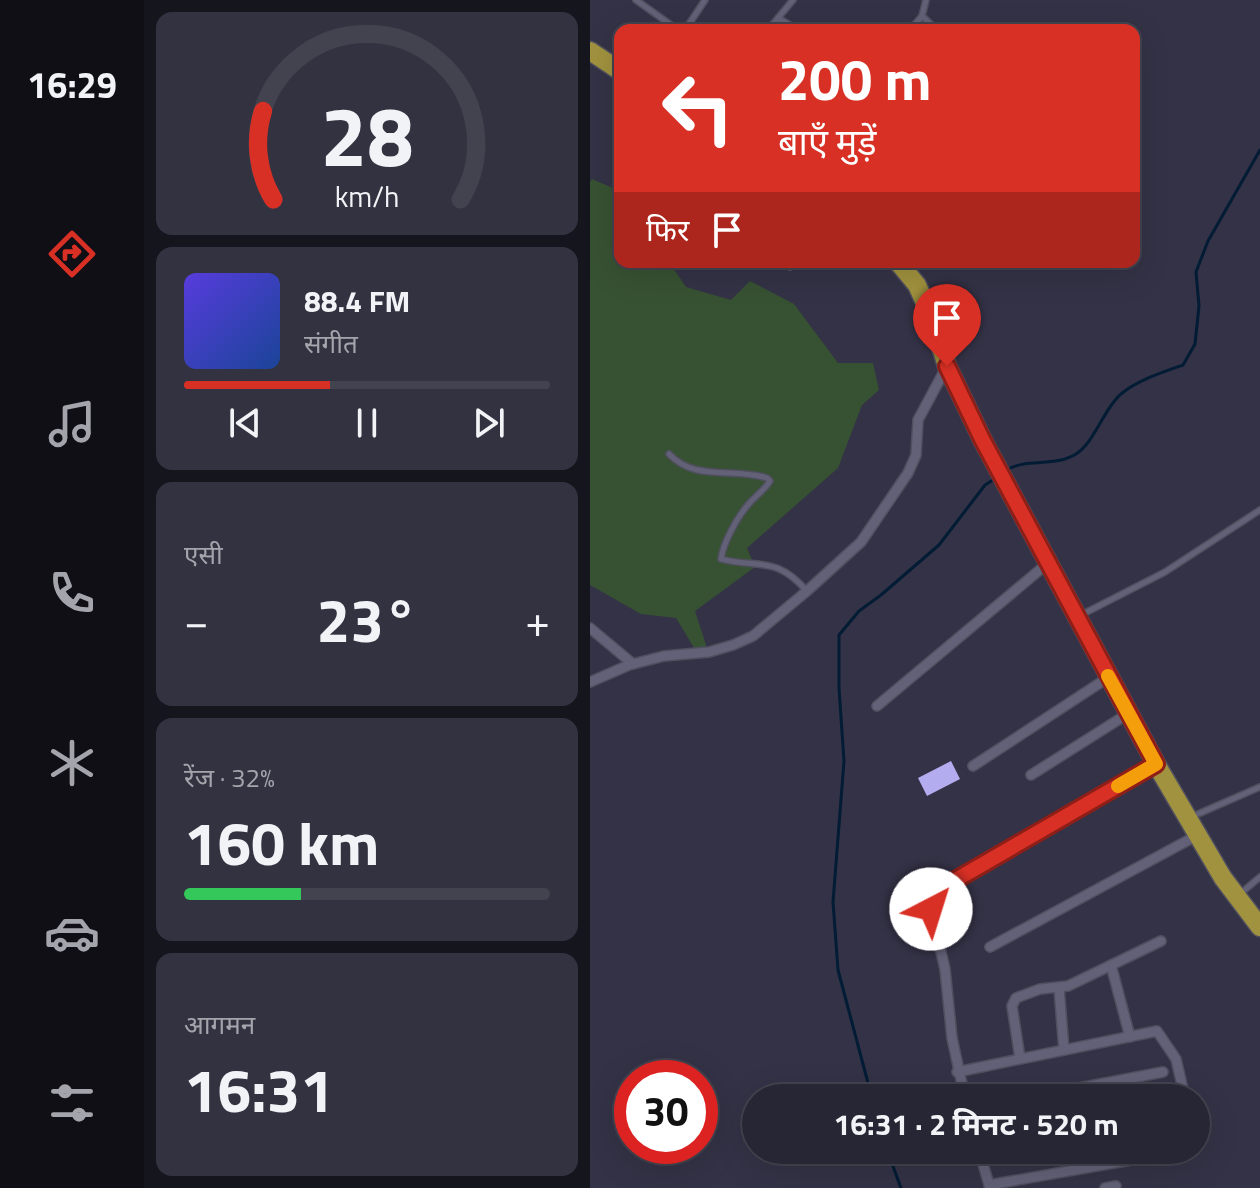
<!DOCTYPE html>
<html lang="hi">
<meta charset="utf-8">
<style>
:root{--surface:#272634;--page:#333240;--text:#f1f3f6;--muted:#a4a5ac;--line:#43434f;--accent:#d93025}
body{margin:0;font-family:"Titillium Web","Noto Sans Devanagari",sans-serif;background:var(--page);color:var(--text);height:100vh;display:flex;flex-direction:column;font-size:30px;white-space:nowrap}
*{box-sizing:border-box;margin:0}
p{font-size:26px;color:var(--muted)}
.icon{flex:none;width:44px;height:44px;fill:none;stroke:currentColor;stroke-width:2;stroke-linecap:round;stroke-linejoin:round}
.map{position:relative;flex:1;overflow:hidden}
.side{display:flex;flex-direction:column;gap:12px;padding:12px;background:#15151d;width:446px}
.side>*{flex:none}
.hud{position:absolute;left:24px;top:24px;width:526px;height:244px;border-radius:16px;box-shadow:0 8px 32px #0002,0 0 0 2px var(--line);background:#d93025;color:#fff;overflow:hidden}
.speed{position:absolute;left:24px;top:1060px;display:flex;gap:16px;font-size:40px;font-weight:700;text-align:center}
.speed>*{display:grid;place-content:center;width:104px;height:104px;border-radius:50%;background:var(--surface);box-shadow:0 8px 32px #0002,0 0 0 2px var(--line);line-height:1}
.speed .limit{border:12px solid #d22;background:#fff;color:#111}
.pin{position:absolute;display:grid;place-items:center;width:68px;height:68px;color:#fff;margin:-82px -34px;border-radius:50% 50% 50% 0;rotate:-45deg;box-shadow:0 0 8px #0007}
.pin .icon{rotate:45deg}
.me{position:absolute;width:88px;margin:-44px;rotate:40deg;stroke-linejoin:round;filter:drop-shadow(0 0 6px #0008)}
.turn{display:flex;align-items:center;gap:28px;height:168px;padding:0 32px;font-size:36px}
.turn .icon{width:104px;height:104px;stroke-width:2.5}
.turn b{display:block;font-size:56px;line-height:68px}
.then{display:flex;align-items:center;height:76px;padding:0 32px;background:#0003;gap:16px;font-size:30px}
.big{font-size:60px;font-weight:700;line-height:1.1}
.side .card{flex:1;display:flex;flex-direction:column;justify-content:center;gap:12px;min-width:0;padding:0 28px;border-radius:16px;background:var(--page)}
.side .dial{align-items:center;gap:0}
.dial svg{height:208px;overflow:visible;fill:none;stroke:var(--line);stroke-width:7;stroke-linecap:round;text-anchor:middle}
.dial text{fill:var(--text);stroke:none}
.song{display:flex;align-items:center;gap:24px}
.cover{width:96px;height:96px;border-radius:12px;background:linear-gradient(135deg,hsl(250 70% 55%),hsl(220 70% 35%))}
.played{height:8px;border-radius:4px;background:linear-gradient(90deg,var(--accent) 40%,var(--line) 40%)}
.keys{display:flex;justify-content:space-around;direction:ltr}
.heat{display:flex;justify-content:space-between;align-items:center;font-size:44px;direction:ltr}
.charge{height:12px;border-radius:6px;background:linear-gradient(90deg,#34c759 32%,var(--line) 0)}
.trip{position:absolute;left:152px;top:1084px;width:468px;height:80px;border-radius:40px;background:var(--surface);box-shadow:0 8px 32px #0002,0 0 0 2px var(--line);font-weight:700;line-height:80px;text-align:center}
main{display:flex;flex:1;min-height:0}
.tab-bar{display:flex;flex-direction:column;width:144px;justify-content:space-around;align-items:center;background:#100f15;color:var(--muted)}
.tab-bar .icon{width:56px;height:56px}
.tab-bar .selected{color:var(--accent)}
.tab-bar b{font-size:36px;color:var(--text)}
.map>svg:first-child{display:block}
</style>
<main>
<nav class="tab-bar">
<b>16:29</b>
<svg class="icon selected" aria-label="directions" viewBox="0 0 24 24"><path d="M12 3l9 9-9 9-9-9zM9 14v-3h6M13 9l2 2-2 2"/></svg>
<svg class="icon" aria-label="music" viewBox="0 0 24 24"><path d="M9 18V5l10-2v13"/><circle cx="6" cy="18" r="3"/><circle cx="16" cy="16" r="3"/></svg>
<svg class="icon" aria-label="phone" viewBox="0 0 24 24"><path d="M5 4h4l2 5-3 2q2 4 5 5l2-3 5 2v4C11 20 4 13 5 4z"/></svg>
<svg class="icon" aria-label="climate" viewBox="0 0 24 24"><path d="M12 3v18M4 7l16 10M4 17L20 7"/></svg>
<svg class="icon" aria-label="car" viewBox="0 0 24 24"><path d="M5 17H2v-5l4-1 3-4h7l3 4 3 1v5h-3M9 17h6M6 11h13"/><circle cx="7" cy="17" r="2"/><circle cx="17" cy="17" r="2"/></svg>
<svg class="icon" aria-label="filters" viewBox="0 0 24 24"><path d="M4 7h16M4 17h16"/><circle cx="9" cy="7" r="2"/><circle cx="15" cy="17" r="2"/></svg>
</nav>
<section class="side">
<div class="card dial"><svg viewBox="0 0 100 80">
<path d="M14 69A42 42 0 1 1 86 69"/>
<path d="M14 69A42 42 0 0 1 10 35" stroke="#d93025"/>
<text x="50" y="56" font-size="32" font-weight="700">28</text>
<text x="50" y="72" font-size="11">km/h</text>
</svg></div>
<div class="card">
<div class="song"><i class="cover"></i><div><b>88.4 FM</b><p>संगीत</p></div></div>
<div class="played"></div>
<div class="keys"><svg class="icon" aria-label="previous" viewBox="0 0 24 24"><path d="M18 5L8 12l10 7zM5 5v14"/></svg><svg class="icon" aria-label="pause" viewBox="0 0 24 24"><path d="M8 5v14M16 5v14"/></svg><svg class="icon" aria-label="next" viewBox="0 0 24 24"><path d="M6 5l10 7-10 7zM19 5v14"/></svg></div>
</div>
<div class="card"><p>एसी</p>
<div class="heat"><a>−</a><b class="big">23°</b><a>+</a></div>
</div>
<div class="card"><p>रेंज · 32%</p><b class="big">160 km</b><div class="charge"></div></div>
<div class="card"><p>आगमन</p><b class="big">16:31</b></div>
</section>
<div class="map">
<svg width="670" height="1188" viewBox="0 0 670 1188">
<rect width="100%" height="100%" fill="#343246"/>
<polygon fill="#375232" points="2,179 30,191 30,262 79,262 96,287 141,300 160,281 204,304 248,363 283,363 289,390 272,405 248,468 157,548 165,567 105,611 117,648 106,651 86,618 51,614 0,585 0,182"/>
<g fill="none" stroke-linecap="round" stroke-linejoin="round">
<g stroke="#011c34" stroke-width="3">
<path d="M415,471C436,457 464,468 486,454C505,442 514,408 531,394C548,380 573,372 593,365L605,344L609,306L606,272L618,241L670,150"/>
<polyline points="282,1098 248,970 243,902 254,761 249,688 249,635 269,611 291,595 349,545 395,485 406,478"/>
<polyline points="297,1150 311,1188"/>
</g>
</g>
<polygon fill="#b3adf0" points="361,761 370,779 337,796 328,778"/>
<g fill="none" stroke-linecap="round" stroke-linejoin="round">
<defs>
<g id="lane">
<polyline points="46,0 88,30"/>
<polyline points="336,0 332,16 347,30"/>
<polyline points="188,18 208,30"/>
<polyline points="95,30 115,0"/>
<polyline points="178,30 203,0"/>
<polyline points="320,30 332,16"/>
<path d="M79,454C105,482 144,467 177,478L180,481C174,491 164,497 157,506C147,518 133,543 131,559C170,569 185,555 217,591"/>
<polyline points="491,615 575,572 670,510"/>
<polyline points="601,817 670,787"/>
<polyline points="651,893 670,877"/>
</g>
<g id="street">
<polyline points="200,265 202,262"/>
<polyline points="0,628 43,664"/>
<polyline points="0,682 39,665 74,656 119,652 143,645 163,636 217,591 271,542 318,473 326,455 328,420 357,366"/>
<polyline points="287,706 458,563"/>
<polyline points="383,766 519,677"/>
<polyline points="441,775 539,713"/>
<polyline points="400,947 606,836"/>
<polyline points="521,965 540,1037"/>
<polyline points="469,988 474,1050"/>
<polyline points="430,1058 422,1006 426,998 450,989 478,986 571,941"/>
<polyline points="367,1072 567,1031 586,1059 595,1098"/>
<polyline points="375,1098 362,1038 355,969 341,909 342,900 350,889 566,764"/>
<polyline points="437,1098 573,1072"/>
<polyline points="389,1150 400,1188"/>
<polyline points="399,1185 564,1156 569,1150"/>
<polyline points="515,1188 526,1186"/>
</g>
<g id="highway">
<polyline points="0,51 30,71"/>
<polyline points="308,262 327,285 341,316 357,366 392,439 566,764 633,878 670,927"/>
</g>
</defs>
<use href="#lane" stroke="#504f5f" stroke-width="8"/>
<use href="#street" stroke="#504f5f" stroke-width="12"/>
<use href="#highway" stroke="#504f5f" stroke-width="21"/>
<use href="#lane" stroke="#626177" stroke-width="5"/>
<use href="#street" stroke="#626177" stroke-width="9"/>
<use href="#highway" stroke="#a0923e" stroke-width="18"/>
</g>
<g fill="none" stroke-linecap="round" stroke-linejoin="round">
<defs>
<polyline id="route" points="341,909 342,900 350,889 566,764 392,439 357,366"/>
</defs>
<use href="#route" stroke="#8d1f18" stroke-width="20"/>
<use href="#route" stroke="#d93025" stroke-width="14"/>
<polyline stroke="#f59e0b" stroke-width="14" points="518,676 566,764 528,786"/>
</g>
</svg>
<div class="speed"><div class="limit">30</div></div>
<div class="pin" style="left:357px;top:366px;background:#d93025"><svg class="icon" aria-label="arrive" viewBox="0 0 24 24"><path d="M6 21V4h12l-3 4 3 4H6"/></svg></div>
<svg class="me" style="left:341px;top:909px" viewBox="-20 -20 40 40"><circle r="19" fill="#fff"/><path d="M0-13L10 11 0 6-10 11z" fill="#d93025"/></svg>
<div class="trip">16:31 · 2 मिनट · 520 m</div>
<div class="hud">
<div class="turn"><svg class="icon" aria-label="left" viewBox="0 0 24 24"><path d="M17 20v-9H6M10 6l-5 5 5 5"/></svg><div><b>200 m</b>बाएँ मुड़ें</div></div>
<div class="then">फिर<svg class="icon" aria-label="arrive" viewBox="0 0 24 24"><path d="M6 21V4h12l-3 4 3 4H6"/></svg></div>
</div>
</div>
</main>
